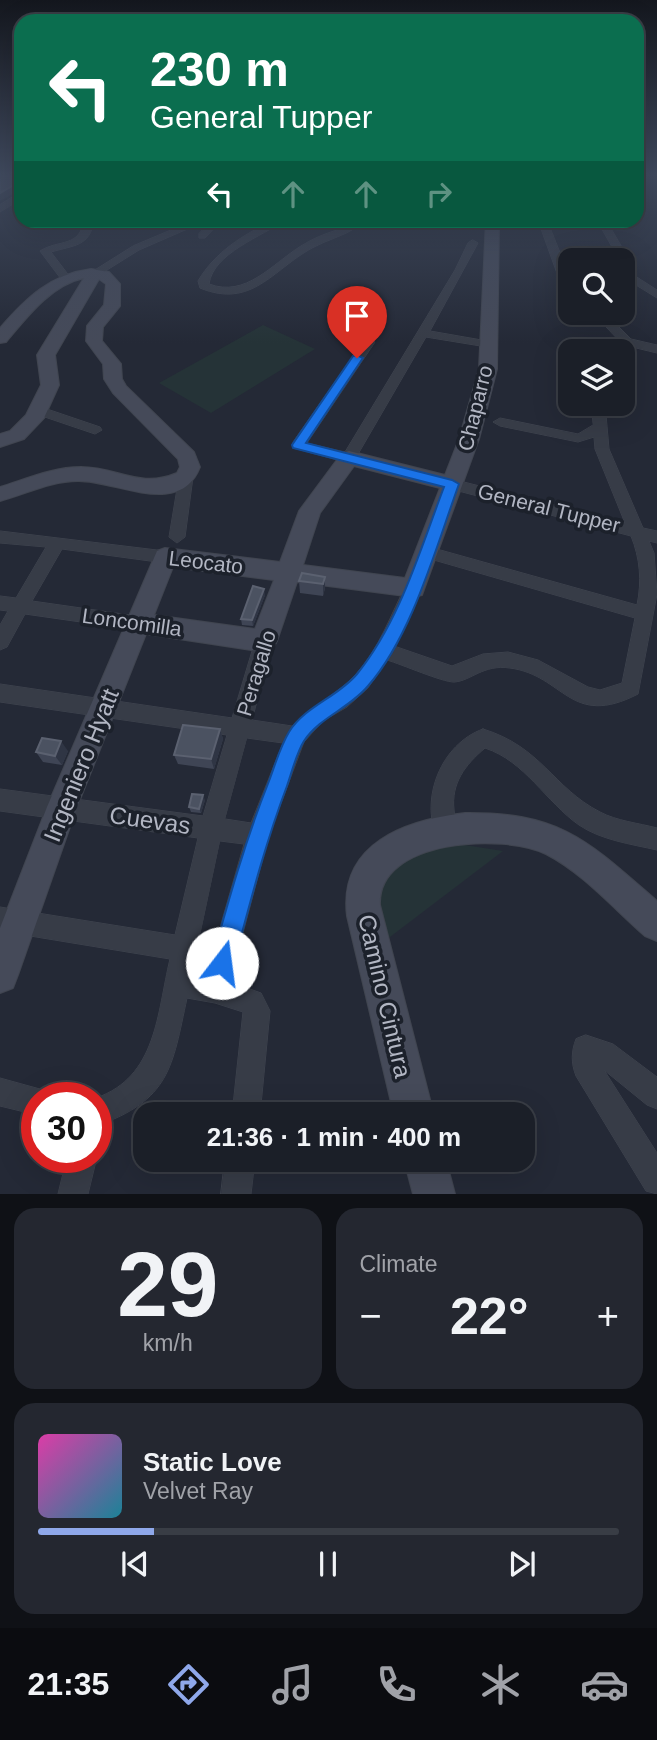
<!DOCTYPE html>
<meta charset="utf-8">
<style>
:root{--surface:#1b1f28;--page:#242730;--text:#f1f3f6;--muted:#a0a2a8;--line:#393d45;--accent:#8fa8ea}
body{margin:0;font-family:Helvetica,sans-serif;background:var(--page);color:var(--text);height:100vh;display:flex;flex-direction:column;font-size:26px;white-space:nowrap}
*{box-sizing:border-box;margin:0}
p{font-size:23px;color:var(--muted)}
.icon{flex:none;width:38px;height:38px;fill:none;stroke:currentColor;stroke-width:2;stroke-linecap:round;stroke-linejoin:round}
.map{position:relative;height:1194px;overflow:hidden}
.panel{display:flex;flex-direction:column;gap:14px;padding:14px;background:#0f1116;flex:1}
.panel>*{flex:none}
.hud{position:absolute;left:14px;top:14px;width:630px;height:214px;border-radius:21px;box-shadow:0 7px 28px #0002,0 0 0 2px var(--line);background:#0b6e4f;color:#fff;overflow:hidden}
.fabs{position:absolute;left:558px;top:248px;display:grid;gap:14px}
.fabs a{display:grid;place-items:center;width:77px;height:77px;border-radius:14px;background:var(--surface);box-shadow:0 7px 28px #0002,0 0 0 2px var(--line);font-size:35px}
.speed{position:absolute;left:21px;top:1082px;display:flex;gap:14px;font-size:35px;font-weight:700;text-align:center}
.speed>*{display:grid;place-content:center;width:91px;height:91px;border-radius:50%;background:var(--surface);box-shadow:0 7px 28px #0002,0 0 0 2px var(--line);line-height:1}
.speed .limit{border:10px solid #d22;background:#fff;color:#111}
.pin{position:absolute;display:grid;place-items:center;width:60px;height:60px;color:#fff;margin:-72px -30px;border-radius:50% 50% 50% 0;rotate:-45deg;box-shadow:0 0 7px #0007}
.pin .icon{rotate:45deg}
.me{position:absolute;width:77px;margin:-38px;rotate:15deg;stroke-linejoin:round;filter:drop-shadow(0 0 5px #0008)}
.turn{display:flex;align-items:center;gap:24px;height:147px;padding:0 21px;font-size:32px}
.turn .icon{width:91px;height:91px;stroke-width:2.5}
.turn b{display:block;font-size:49px;line-height:60px}
.lanes{display:flex;align-items:center;height:66px;padding:0 21px;background:#0003;justify-content:center;gap:35px;direction:ltr}
.lanes .off{opacity:.35}
.big{font-size:52px;font-weight:600;line-height:1.1}
.panel .tile{flex:1;display:flex;flex-direction:column;justify-content:center;gap:10px;min-width:0;padding:0 24px;border-radius:21px;background:var(--page)}
.panel .dial{align-items:center;gap:0}
.dial b{font-size:91px;line-height:1}
.song{display:flex;align-items:center;gap:21px}
.cover{width:84px;height:84px;border-radius:10px;background:linear-gradient(135deg,hsl(320 70% 55%),hsl(190 70% 35%))}
.played{height:7px;border-radius:4px;background:linear-gradient(90deg,var(--accent) 20%,var(--line) 20%)}
.keys{display:flex;justify-content:space-around;direction:ltr}
.heat{display:flex;justify-content:space-between;align-items:center;font-size:38px;direction:ltr}
.panel .tiles{flex:1;display:grid;gap:14px;grid-template-columns:1fr 1fr}
.tile:last-child{grid-column:span 2}
.trip{position:absolute;left:133px;top:1102px;width:402px;height:70px;border-radius:21px;background:var(--surface);box-shadow:0 7px 28px #0002,0 0 0 2px var(--line);font-weight:600;line-height:70px;text-align:center}
.dock{display:flex;height:112px;justify-content:space-around;align-items:center;background:#0b0c10;color:var(--muted)}
.dock .icon{width:49px;height:49px}
.dock .current{color:var(--accent)}
.dock b{font-size:32px;color:var(--text)}
.map>svg:first-child{display:block}
</style>
<div class="map">
<svg width="657" height="1194" viewBox="0 0 657 1194">
<rect width="100%" height="100%" fill="#242936"/>
<g fill="#253337">
<polygon points="263,325 315,349 211,413 159,383"/>
<polygon points="433,840 503,851 386,940 371,898 395,862"/>
</g>
<g fill="none" stroke-linecap="round" stroke-linejoin="round">
<defs>
<g id="street">
<polygon points="21,192 21,199 0,212 0,205"/>
<path d="M84,220H94C90,247 74,245 51,252L70,277L61,279L40,251C59,239 80,248 84,220Z"/>
<polygon points="195,220 208,220 139,250 99,275 90,273 133,246"/>
<polygon points="212,220 222,220 205,238 199,238 199,234"/>
<path d="M273,220H285C263,236 213,253 209,284C246,298 272,264 301,246C312,239 324,234 337,230C344,227 350,223 357,227C344,236 326,240 312,248C272,270 252,309 200,288L198,281C216,251 242,236 273,220Z"/>
<polygon points="485,220 606,220 630,261 632,274 657,290 657,298 623,277 623,261 620,261 599,224 549,225 570,278 570,287 558,276 540,226 494,227"/>
<polygon points="473,240 478,243 430,331 493,342 493,348 426,337 354,461 349,463 293,448 293,442 365,339 369,338 375,342 307,443 345,452 455,270 468,243"/>
<polygon points="593,313 605,313 631,339 657,345 657,353 628,346 616,352 604,352 608,344 619,341"/>
<path d="M591,404H605L609,449L643,528L657,531V543L649,541L654,553L657,594L638,694C570,729 564,675 510,668C483,664 471,681 454,682C442,682 401,664 387,660L368,688L347,707L323,721L304,742L269,835L230,982L261,993L270,1011L260,1115H232L243,1012L215,1003L187,998C172,1068 170,1100 96,1126V1098C157,1077 157,1013 170,959L0,931V907L175,935L198,838L0,811V789L203,816L227,735L0,702V684L232,718L255,641L257,636L264,633L271,636L273,641L252,720L292,726C311,706 337,695 356,674C379,649 391,614 407,583H419L422,588L394,646L452,666L483,654L508,652L538,660L588,687L600,690L622,683L635,618L420,556L418,552L426,546L637,605C642,581 640,558 631,536L447,488L444,484L452,479L625,523L595,449L594,437L578,442L500,426L493,422L500,418L578,434L593,425ZM247,738L283,743L251,823L225,819ZM220,841L244,844L206,976L192,973Z"/>
<polygon points="38,406 100,427 102,430 95,434 33,413 33,407"/>
<polygon points="186,472 193,477 185,537 177,543 169,537 179,477"/>
<polygon points="0,531 165,551 173,557 165,563 62,549 32,601 137,616 143,618 146,623 143,628 137,630 25,614 7,647 0,650 0,625 8,611 0,610 0,596 16,598 46,547 0,543"/>
<path d="M483,729C542,747 553,788 600,812C617,821 638,823 657,828V850C631,844 601,840 579,825C546,802 525,761 485,748C465,765 451,783 454,810C455,821 457,828 453,838L445,841L437,838C420,798 441,744 483,729Z"/>
<path d="M586,1035L613,1044L657,1077V1109L647,1105L604,1070L657,1153V1194L646,1191L576,1076C571,1063 571,1052 576,1039Z"/>
<polygon points="0,1078 47,1091 50,1097 37,1097 37,1115 0,1106"/>
<polygon points="96,1156 97,1157 88,1194 58,1194 67,1157"/>
<polygon points="225,1160 255,1160 251,1194 221,1194"/>
</g>
<g id="secondary">
<path d="M486,220H499L497,369L479,439L422,595L413,597L297,582L277,641L273,648L264,652L146,634L77,807L18,975L13,988L0,993V928L47,807L157,551L165,548L280,562L299,511L342,453L349,451L445,475L459,439L479,369ZM354,466L440,488L405,578L303,565L320,513ZM173,567L274,580L255,629L154,615Z"/>
<path d="M91,269L109,272L120,284V306L103,327L102,341L121,364L122,379L126,386L194,452L200,467C180,519 115,480 78,481C51,481 26,494 0,501V487C26,479 53,467 81,467C118,467 139,489 177,473L180,467L178,459L113,393L104,379L103,364L86,341L87,326L104,305L106,284L99,279L55,355L59,385L44,418L24,439L0,447V434L10,431L26,415L41,385L37,355L84,278C51,285 27,317 6,342L0,343V328C26,298 51,274 91,269Z"/>
<path d="M465,813C561,812 588,841 657,901V941L645,936C614,909 583,873 546,854C504,833 377,839 380,905L434,1115H394L347,916C338,843 406,820 465,813Z"/>
<polygon points="404,1160 446,1160 455,1194 413,1194"/>
</g>
</defs>
<use href="#street" stroke="#404550" stroke-width="1"/>
<use href="#secondary" stroke="#404550" stroke-width="2"/>
<use href="#street" fill="#373c47" fill-rule="evenodd"/>
<use href="#secondary" fill="#454a59" fill-rule="evenodd"/>
</g>
<g fill="#3f4555">
<polygon points="325,577 325,588 323,596 300,593 299,581"/>
<polygon points="265,595 253,626 242,625 241,619"/>
<polygon points="220,729 223,739 214,769 178,764 174,755"/>
<polygon points="68,751 62,765 43,762 36,752"/>
<polygon points="205,800 201,813 191,812 189,807"/>
</g>
<g fill="#2f3544">
<polygon points="17,183 20,190 0,201 0,193"/>
<polygon points="325,577 325,588 323,596 323,584"/>
<polygon points="264,589 265,595 253,626 252,620"/>
<polygon points="220,729 223,739 214,769 211,759"/>
<polygon points="61,741 68,751 62,765 55,756"/>
<polygon points="203,795 205,800 201,813 199,809"/>
</g>
<g fill="#4b5261" stroke="#5b6170" stroke-width="2">
<polygon points="0,176 21,176 21,186 21,184 17,183 0,193"/>
<polygon points="302,573 325,577 323,584 299,581"/>
<polygon points="253,586 264,589 252,620 241,619"/>
<polygon points="183,725 220,729 211,759 174,755"/>
<polygon points="42,738 61,741 55,756 36,752"/>
<polygon points="192,794 203,795 199,809 189,807"/>
</g>
<linearGradient id="sky" x2="0" y2="1"><stop stop-color="#14171e"/><stop offset="0.51" stop-color="#3f495d"/><stop offset="1" stop-color="#3f495d" stop-opacity="0"/></linearGradient>
<rect width="657" height="343" fill="url(#sky)"/>
<path fill="#1a73e8" stroke="#114b97" stroke-width="2" d="M357,355L363,358L306,443L452,480L459,484C436,547 412,636 368,686C350,708 320,717 304,741C296,754 292,772 287,786C265,844 250,903 234,963L230,972L222,975L214,972L211,963C228,902 245,841 269,781C275,765 280,747 289,732C305,706 338,697 357,674C400,621 420,550 444,487L293,448L292,445L353,356Z"/>
<g text-anchor="middle" dominant-baseline="central" stroke-width="7" stroke-linejoin="round" paint-order="stroke">
<g font-size="21" fill="#b2b6c3" stroke="#1c212b">
<text transform="translate(475 408) rotate(-76)">Chaparro</text>
<text transform="translate(549 508) rotate(14)">General Tupper</text>
<text transform="translate(206 562) rotate(7)">Leocato</text>
<text transform="translate(132 622) rotate(8)">Loncomilla</text>
<text transform="translate(256 673) rotate(-73)">Peragallo</text>
</g>
<g font-size="24" fill="#b2b6c3" stroke="#1c212b">
<text transform="translate(81 765) rotate(-68)">Ingeniero Hyatt</text>
<text transform="translate(150 820) rotate(8)">Cuevas</text>
<text transform="translate(385 996) rotate(77)">Camino Cintura</text>
</g>
</g>
</svg>
<div class="fabs">
<a><svg class="icon" aria-label="search" viewBox="0 0 24 24"><circle cx="10" cy="10" r="6"/><path d="M15 15l6 6"/></svg></a>
<a><svg class="icon" aria-label="layers" viewBox="0 0 24 24"><path d="M12 4l9 5-9 5-9-5zM3 14l9 5 9-5"/></svg></a>
</div>
<div class="speed"><div class="limit">30</div></div>
<div class="pin" style="left:357px;top:358px;background:#d93025"><svg class="icon" aria-label="arrive" viewBox="0 0 24 24"><path d="M6 21V4h12l-3 4 3 4H6"/></svg></div>
<svg class="me" style="left:222px;top:963px" viewBox="-20 -20 40 40"><circle r="19" fill="#fff"/><path d="M0-13L10 11 0 6-10 11z" fill="#1a73e8"/></svg>
<div class="trip">21:36 · 1 min · 400 m</div>
<div class="hud">
<div class="turn"><svg class="icon" aria-label="left" viewBox="0 0 24 24"><path d="M17 20v-9H6M10 6l-5 5 5 5"/></svg><div><b>230 m</b>General Tupper</div></div>
<div class="lanes"><svg class="icon" aria-label="left" viewBox="0 0 24 24"><path d="M17 20v-9H6M10 6l-5 5 5 5"/></svg><svg class="icon off" aria-label="ahead" viewBox="0 0 24 24"><path d="M12 20V5M6 11l6-6 6 6"/></svg><svg class="icon off" aria-label="ahead" viewBox="0 0 24 24"><path d="M12 20V5M6 11l6-6 6 6"/></svg><svg class="icon off" aria-label="right" viewBox="0 0 24 24"><path d="M7 20v-9h11M14 6l5 5-5 5"/></svg></div>
</div>
</div>
<section class="panel">
<div class="tiles">
<div class="tile dial"><b>29</b><p>km/h</p></div>
<div class="tile"><p>Climate</p>
<div class="heat"><a>−</a><b class="big">22°</b><a>+</a></div>
</div>
<div class="tile">
<div class="song"><i class="cover"></i><div><b>Static Love</b><p>Velvet Ray</p></div></div>
<div class="played"></div>
<div class="keys"><svg class="icon" aria-label="previous" viewBox="0 0 24 24"><path d="M18 5L8 12l10 7zM5 5v14"/></svg><svg class="icon" aria-label="pause" viewBox="0 0 24 24"><path d="M8 5v14M16 5v14"/></svg><svg class="icon" aria-label="next" viewBox="0 0 24 24"><path d="M6 5l10 7-10 7zM19 5v14"/></svg></div>
</div>
</div>
</section>
<nav class="dock">
<b>21:35</b>
<svg class="icon current" aria-label="directions" viewBox="0 0 24 24"><path d="M12 3l9 9-9 9-9-9zM9 14v-3h6M13 9l2 2-2 2"/></svg>
<svg class="icon" aria-label="music" viewBox="0 0 24 24"><path d="M9 18V5l10-2v13"/><circle cx="6" cy="18" r="3"/><circle cx="16" cy="16" r="3"/></svg>
<svg class="icon" aria-label="phone" viewBox="0 0 24 24"><path d="M5 4h4l2 5-3 2q2 4 5 5l2-3 5 2v4C11 20 4 13 5 4z"/></svg>
<svg class="icon" aria-label="climate" viewBox="0 0 24 24"><path d="M12 3v18M4 7l16 10M4 17L20 7"/></svg>
<svg class="icon" aria-label="car" viewBox="0 0 24 24"><path d="M5 17H2v-5l4-1 3-4h7l3 4 3 1v5h-3M9 17h6M6 11h13"/><circle cx="7" cy="17" r="2"/><circle cx="17" cy="17" r="2"/></svg>
</nav>
